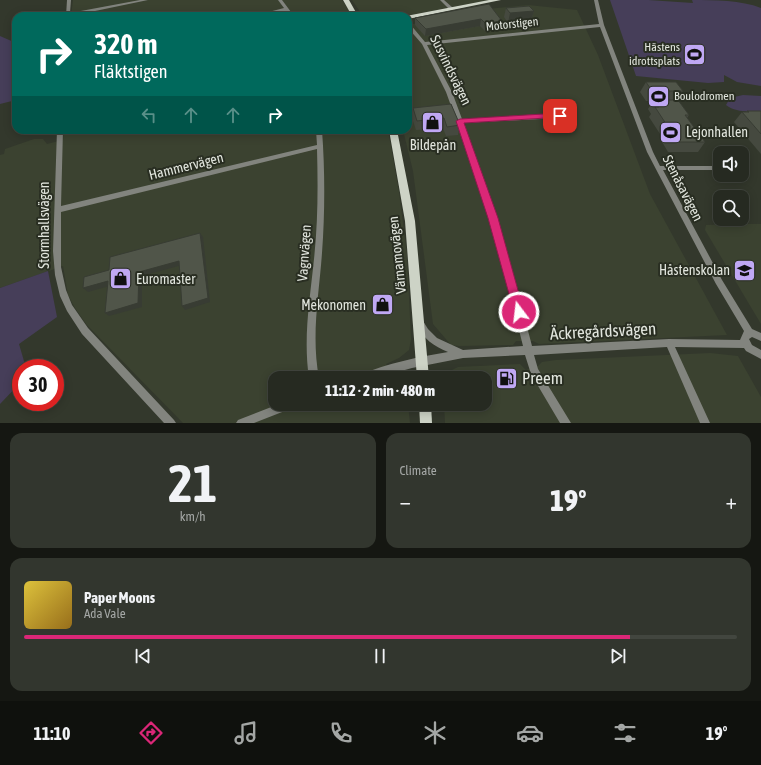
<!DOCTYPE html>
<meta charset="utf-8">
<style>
:root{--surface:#262a21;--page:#32362e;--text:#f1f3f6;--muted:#a4a7a5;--line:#42463f;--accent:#db2777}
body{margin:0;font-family:"Asap Condensed",sans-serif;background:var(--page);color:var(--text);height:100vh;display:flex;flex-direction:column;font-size:15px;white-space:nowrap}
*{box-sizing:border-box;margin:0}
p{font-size:13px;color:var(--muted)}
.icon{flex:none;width:22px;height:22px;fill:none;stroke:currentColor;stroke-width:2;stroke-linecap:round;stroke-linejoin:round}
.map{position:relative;height:423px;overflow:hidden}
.drawer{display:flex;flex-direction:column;gap:10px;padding:10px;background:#151712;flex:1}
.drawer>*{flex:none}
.banner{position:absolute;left:12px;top:12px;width:400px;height:122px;border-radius:12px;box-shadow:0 2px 10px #0003,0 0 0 1px var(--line);background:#00695c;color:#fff;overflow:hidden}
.controls{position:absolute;left:713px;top:146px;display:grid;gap:8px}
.controls a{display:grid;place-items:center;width:36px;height:36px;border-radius:8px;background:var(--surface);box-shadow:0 2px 10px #0003,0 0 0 1px var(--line);font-size:20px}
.speed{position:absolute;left:12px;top:359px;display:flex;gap:8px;font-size:20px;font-weight:700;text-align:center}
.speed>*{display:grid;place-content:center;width:52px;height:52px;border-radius:50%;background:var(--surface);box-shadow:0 2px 10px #0003,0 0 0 1px var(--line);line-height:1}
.speed .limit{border:6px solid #d22;background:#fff;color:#111}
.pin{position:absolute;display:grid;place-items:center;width:34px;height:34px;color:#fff;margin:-17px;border-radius:8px;box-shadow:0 2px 6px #0006}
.me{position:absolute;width:44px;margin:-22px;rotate:345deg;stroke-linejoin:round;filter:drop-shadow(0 0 3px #0008)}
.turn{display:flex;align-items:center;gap:14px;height:84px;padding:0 16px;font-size:18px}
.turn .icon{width:52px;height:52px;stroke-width:2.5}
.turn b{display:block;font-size:28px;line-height:34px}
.lanes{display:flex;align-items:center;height:38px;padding:0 16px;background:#0003;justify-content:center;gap:20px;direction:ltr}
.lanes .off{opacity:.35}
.big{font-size:30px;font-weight:800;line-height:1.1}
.drawer .tile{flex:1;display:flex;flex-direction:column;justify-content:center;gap:6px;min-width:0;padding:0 14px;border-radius:12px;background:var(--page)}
.drawer .dial{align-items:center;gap:0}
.dial b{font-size:52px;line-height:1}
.song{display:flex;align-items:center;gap:12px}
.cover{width:48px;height:48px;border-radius:6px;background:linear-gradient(135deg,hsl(50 70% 55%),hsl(40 70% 35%))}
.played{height:4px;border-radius:2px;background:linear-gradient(90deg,var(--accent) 85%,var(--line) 85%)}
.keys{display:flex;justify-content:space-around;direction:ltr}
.heat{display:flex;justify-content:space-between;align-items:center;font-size:22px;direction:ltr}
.drawer .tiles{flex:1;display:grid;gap:10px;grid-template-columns:1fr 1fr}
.tile:last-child{grid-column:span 2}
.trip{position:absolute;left:268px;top:371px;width:224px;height:40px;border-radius:12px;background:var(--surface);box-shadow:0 2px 10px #0003,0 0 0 1px var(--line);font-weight:800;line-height:40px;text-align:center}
.tabs{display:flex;height:64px;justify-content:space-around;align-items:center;background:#0f110d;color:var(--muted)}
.tabs .icon{width:28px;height:28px}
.tabs .on{color:var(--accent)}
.tabs b{font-size:18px;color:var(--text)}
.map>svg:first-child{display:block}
</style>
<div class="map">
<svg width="761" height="423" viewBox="0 0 761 423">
<rect width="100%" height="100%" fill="#33382c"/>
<g fill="#3b4230">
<polygon points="73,0 342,0 353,16 71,16"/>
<polygon points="352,0 489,0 405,16 363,16"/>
<polygon points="528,5 577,10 598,55 650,194 727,335 539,344 533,341 516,341 513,345 459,346 451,345 433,324 413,171 403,130 408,130 408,25 487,9"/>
<polygon points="64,130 388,130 399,192 407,254 411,339 409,350 399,358 386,364 392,378 275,378 275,404 408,404 410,423 183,423 86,324 75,308 68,295 63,266 0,288 0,155 4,154 5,149 34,139 43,139 47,144 63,140"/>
<polygon points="735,224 761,224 761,324 705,230 706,225"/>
<polygon points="710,353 738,356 761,397 761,423 445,423 444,404 485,404 485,378 442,378 442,375 458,367 520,364 526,370 538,366 542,362 556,360"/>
</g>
<g fill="#463e59">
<path d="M610,0H648L693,3L692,0C715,0 741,0 761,8V86L737,82L724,75V82L708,83L636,76Z"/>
<polygon points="0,36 16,43 16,100 0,104"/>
<path d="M743,95L761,96V111C749,111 736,113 726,105L730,98Z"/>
<polygon points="48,271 57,317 19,344 26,368 21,368 21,382 0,404 0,288"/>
</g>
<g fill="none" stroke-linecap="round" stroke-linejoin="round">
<g fill="#82847e" fill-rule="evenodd">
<polygon points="67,0 71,0 70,13 140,0 148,0 71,16 66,16"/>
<polygon points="278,0 282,0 294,16 290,16 286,11 261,16 253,16 284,8"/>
<polygon points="440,0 444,0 453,8 449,9"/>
<path d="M594,0H598L604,25L653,152L660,166H720V170H663L722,280L752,329L761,333V341L752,337L749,339L752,345L761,350V359L746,351L744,348L675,347L710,423H700L667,347L534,355L538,369L571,423H560L531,374L525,355L463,358L412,368L376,378H358L360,375C388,363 418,357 448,352C434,346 423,339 416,324L417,321L420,320L423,321L428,329L437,338L463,350L523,346L502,262L489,218L476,175L446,92L422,44L408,28V24H410L425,42L599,24ZM600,27L647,152L716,284L744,331L740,340L669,339L532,346L510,262L497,218L463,123L560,118L563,116L560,114L462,119L452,92L427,45Z"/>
<path d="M57,130H63L61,206L317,145L316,130H322C325,171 325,212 322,253C319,295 311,336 319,378H309C303,338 310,299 314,259C318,222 318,186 317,149L61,212V267L66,290L72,305L88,328L174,420L176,423H164L82,334L67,311L60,296L55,275L53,251Z"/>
<polygon points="279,404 297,404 295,407 254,423 236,423 238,420"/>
</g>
<g fill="#cdd3c6" fill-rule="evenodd">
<polygon points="343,0 349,0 358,16 352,16"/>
<polygon points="489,0 501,0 408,19 408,16 406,16"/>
<polygon points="389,130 397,130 415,221 429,378 417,378 405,221"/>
<polygon points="419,404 431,404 432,423 420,423"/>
</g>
</g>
<g fill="#45493f">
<polygon points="489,4 500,28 485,31 480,26 425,36 415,25 415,18"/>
<polygon points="506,8 534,11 531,20 508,23 504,17"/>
<polygon points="646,82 683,91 677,100 689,115 687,118 705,142 698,152 668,152 661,140 662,137 649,117 651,114 648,109 653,101 646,101 640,92"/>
<polygon points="451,104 460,125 458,135 446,136 443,128 416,130 412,118 413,108"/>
<polygon points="747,111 761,111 761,154 734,122 742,112 746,112"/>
</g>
<g fill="#383c33">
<polygon points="534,11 531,20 508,23 510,13"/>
<polygon points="481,19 480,26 425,36 426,29"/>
<polygon points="502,21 500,28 485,31 486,24"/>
<polygon points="200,233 203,237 210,302 185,310 182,306"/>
<polygon points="179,261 182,265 142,276 142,307 109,316 105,313 139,272"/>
<polygon points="108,281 113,285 88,292 83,288"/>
</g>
<g fill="#505549" stroke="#383c33">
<polygon points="489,4 502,21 486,24 481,19 426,29 415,18"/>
<polygon points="529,6 534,11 510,13 506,8"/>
<polygon points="646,82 676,82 683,91 652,91"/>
<polygon points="654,100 678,100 689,115 685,115 705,142 675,142 667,130 670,130 655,107 659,107"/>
<polygon points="451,104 460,125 447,127 444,118 417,121 413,108"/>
<polygon points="747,111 761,111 761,134 742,112 749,112"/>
<polygon points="200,233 208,298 182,306 179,261 139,272 138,303 105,313 108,281 83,288 84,277 109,270 110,257"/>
</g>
<polygon fill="#db2777" stroke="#8e194d" points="560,113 564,116 563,117 464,123 498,218 524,312 523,315 519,317 515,315 514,312 488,218 456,121 460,119"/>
<defs>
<symbol id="stadium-square" viewBox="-11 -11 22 22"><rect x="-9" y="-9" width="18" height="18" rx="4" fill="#c0a8f4" stroke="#292e22"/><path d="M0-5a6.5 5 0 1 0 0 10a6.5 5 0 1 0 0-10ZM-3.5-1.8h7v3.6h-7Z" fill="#111"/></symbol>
<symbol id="shop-square" viewBox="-11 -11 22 22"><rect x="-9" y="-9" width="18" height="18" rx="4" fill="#c0a8f4" stroke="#292e22"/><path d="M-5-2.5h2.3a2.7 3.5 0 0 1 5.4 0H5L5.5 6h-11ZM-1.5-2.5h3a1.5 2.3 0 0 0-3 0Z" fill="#111"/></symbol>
<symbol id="school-square" viewBox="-11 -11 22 22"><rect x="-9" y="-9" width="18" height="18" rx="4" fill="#c0a8f4" stroke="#292e22"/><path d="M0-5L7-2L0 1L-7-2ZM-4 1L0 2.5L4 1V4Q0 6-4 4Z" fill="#111"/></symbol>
<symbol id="fuel-square" viewBox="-11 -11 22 22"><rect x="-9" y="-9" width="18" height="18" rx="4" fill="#c0a8f4" stroke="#292e22"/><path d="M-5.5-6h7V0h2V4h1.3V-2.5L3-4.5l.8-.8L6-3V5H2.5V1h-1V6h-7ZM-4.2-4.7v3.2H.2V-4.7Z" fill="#111"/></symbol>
</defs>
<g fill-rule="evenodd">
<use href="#stadium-square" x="682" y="42" width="25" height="25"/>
<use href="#stadium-square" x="646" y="84" width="25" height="25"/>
<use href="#shop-square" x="420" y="110" width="25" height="25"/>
<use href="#stadium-square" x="658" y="120" width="25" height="25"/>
<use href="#school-square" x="732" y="258" width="25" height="25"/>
<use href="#shop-square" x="108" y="266" width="25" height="25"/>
<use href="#shop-square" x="370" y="292" width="25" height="25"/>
<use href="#fuel-square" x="494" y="366" width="25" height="25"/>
</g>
<g text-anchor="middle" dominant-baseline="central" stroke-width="4" stroke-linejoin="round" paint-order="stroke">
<g font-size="12" fill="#e2e6de" stroke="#292e22">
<text transform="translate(512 24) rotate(-6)">Motorstigen</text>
</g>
<g font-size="12" fill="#e2e6de" stroke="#292e22" text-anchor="end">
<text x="680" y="47">Hästens<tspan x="680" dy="14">idrottsplats</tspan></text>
<text x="674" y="96" text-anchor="start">Boulodromen</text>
</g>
<g font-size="14" fill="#e2e6de" stroke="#292e22">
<text transform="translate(451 70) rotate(64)">Susvindsvägen</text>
<text transform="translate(186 166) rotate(-14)">Hammervägen</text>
<text transform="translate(683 188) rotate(63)">Stenåsavägen</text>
<text transform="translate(44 225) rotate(-90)">Stormhallsvägen</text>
<text transform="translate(304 253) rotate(-86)">Vagnvägen</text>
<text transform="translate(397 255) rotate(-96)">Värnamovägen</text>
</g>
<g font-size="14" fill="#e2e6de" stroke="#292e22" text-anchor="start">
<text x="686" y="132">Lejonhallen</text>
<text x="433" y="145" text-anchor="middle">Bildepån</text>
<text x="730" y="270" text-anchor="end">Håstenskolan</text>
<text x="136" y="279">Euromaster</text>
<text x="366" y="305" text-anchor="end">Mekonomen</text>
</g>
<g font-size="17" fill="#e2e6de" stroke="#292e22">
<text transform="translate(603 331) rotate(-3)">Äckregårdsvägen</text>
</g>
<g font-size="17" fill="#e2e6de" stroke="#292e22" text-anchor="start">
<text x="522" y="378">Preem</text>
</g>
</g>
</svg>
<div class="controls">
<a><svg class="icon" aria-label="sound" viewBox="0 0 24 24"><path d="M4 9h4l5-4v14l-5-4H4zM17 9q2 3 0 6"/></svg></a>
<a><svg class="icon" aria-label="search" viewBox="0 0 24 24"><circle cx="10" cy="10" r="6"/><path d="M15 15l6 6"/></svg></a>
</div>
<div class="speed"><div class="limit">30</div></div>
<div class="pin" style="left:560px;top:116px;background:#d93025"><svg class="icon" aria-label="arrive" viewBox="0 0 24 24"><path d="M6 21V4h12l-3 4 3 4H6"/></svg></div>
<svg class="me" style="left:519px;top:312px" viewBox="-20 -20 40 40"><circle r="17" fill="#db2777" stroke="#fff" stroke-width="3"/><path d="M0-11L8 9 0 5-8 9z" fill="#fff"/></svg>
<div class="trip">11:12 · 2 min · 480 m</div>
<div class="banner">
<div class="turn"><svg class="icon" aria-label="right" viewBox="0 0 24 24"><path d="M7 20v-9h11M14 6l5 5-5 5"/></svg><div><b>320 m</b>Fläktstigen</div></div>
<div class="lanes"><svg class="icon off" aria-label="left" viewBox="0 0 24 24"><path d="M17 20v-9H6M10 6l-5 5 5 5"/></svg><svg class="icon off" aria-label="ahead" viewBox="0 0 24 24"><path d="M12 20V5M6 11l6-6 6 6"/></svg><svg class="icon off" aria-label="ahead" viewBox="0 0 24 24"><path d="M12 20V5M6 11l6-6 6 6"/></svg><svg class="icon" aria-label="right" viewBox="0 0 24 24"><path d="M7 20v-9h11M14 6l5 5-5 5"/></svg></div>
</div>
</div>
<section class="drawer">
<div class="tiles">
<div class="tile dial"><b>21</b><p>km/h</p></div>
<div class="tile"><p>Climate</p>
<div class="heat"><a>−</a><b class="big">19°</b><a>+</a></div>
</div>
<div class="tile">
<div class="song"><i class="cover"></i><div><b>Paper Moons</b><p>Ada Vale</p></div></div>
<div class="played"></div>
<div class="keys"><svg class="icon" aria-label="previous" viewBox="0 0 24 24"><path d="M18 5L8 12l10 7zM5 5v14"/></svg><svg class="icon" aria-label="pause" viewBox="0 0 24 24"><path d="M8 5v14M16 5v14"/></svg><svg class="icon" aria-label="next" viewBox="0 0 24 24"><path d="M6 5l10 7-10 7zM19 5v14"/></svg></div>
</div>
</div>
</section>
<nav class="tabs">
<b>11:10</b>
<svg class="icon on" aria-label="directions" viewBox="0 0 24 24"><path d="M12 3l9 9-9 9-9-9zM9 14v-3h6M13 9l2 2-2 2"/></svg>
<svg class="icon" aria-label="music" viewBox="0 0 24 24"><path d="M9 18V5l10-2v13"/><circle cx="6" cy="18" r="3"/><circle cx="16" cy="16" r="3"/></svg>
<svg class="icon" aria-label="phone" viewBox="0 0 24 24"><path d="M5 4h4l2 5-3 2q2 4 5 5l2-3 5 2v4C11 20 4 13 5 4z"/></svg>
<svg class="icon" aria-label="climate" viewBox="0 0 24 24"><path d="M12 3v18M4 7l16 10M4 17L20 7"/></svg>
<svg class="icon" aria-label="car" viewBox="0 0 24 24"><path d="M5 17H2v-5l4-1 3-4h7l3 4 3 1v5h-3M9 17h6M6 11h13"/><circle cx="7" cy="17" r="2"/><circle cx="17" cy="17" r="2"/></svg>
<svg class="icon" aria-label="filters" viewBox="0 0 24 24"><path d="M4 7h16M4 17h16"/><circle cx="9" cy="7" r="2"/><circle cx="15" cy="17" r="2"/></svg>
<b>19°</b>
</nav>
